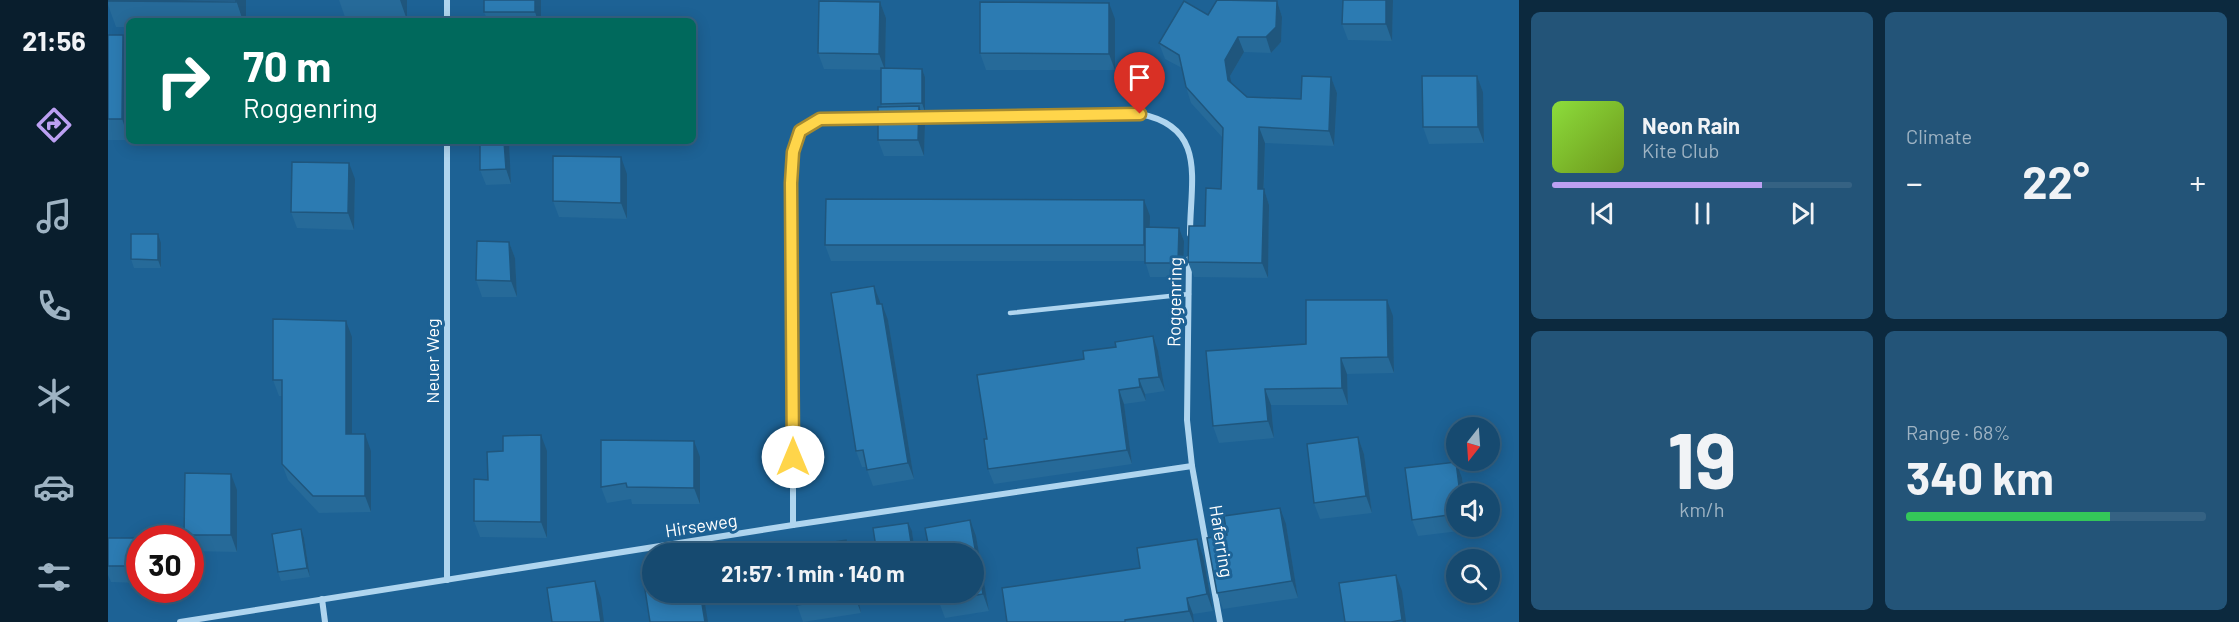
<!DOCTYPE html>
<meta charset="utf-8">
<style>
:root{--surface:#164a70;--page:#235478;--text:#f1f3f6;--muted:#9eb3c3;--line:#356283;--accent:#bca0f2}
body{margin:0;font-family:Barlow,sans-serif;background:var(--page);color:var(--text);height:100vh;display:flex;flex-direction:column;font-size:22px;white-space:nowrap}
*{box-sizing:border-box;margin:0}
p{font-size:20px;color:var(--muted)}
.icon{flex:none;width:33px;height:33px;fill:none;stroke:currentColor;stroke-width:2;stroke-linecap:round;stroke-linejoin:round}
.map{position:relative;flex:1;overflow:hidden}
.side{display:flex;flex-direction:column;gap:12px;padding:12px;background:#0c293e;width:720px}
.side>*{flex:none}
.guide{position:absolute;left:18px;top:18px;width:570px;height:126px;border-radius:9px;box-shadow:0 3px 15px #0003,0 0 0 2px var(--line);background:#00695c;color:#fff;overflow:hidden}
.needle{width:39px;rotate:197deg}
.buttons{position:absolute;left:1338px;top:417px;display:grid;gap:12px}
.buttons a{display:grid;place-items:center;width:54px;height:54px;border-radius:50%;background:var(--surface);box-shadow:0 3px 15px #0003,0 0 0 2px var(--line);font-size:30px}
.speed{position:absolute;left:18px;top:525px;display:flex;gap:12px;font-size:30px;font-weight:700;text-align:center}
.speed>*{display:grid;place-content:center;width:78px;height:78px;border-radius:50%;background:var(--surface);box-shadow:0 3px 15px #0003,0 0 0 2px var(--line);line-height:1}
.speed .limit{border:9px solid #d22;background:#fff;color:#111}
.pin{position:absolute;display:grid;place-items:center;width:51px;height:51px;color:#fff;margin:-62px -26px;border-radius:50% 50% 50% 0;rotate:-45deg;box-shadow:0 0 6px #0007}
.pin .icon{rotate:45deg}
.me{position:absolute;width:66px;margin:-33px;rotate:0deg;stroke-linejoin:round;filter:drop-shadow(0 0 4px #0008)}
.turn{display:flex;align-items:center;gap:21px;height:126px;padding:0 18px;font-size:27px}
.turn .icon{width:78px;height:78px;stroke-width:2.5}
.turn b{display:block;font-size:42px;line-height:51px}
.big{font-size:45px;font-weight:700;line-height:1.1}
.side .tile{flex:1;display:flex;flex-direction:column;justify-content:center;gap:9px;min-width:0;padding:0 21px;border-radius:9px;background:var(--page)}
.side .dial{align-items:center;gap:0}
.dial b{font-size:78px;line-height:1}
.song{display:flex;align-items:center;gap:18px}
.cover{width:72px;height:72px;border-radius:9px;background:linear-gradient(135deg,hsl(90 70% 55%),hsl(80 70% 35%))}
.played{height:6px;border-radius:3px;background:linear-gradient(90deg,var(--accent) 70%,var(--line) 70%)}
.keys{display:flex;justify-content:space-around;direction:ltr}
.heat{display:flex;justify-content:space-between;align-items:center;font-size:33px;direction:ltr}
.charge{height:9px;border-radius:4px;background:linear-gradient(90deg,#34c759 68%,var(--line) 0)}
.side .tiles{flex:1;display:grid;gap:12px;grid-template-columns:repeat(2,1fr)}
.trip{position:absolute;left:534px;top:543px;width:342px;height:60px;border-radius:30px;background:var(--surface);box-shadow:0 3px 15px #0003,0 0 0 2px var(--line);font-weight:700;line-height:60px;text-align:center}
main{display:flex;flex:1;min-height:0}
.dock{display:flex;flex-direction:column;width:108px;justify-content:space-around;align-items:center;background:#091e2d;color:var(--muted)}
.dock .icon{width:42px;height:42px}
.dock .active{color:var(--accent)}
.dock b{font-size:27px;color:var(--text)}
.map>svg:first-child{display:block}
</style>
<main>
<nav class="dock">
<b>21:56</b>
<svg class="icon active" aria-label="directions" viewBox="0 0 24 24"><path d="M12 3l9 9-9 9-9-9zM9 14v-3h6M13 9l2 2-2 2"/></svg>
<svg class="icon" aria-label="music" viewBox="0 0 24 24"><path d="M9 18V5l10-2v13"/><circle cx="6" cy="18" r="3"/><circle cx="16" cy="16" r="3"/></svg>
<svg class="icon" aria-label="phone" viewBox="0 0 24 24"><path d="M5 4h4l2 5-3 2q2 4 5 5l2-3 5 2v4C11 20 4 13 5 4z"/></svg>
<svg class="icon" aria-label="climate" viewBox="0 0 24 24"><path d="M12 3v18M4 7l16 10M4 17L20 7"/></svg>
<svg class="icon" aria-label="car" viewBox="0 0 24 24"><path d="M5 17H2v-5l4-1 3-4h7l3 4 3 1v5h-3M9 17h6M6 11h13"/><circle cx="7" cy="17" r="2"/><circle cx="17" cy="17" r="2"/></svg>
<svg class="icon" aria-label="filters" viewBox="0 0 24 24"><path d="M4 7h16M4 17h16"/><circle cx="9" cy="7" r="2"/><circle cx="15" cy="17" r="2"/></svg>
</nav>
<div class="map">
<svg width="1411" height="622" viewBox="0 0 1411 622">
<rect width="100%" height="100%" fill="#1d6295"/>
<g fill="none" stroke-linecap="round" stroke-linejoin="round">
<polyline stroke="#afd5ef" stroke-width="4.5" points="902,313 1081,294"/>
<g stroke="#afd5ef" stroke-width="6">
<polyline points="339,0 339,21"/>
<path d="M808,117L1032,114C1100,127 1082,181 1082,234"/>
<polyline points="339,141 339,580"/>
<polyline points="1081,259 1079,420 1084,466 1112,622"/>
<polyline points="685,525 685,152 692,131 712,119 777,118"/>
<polyline points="214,599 217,622"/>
<polyline points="72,622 685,525 1084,466"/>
</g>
</g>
<g fill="#266a99">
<polygon points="0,0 138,0 138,21 21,21 21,27 8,27 0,5"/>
<polygon points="231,0 299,0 299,20 238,20"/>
<polygon points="376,0 433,0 433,21 380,21 376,12"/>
<polygon points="1235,0 1285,0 1284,41 1240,40 1234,24"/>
<polygon points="1169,1 1174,17 1173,42 1163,53 1136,52 1122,76 1123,83 1139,97 1193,99 1223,77 1229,93 1226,146 1157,143 1156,189 1161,205 1160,278 1086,277 1080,262 1097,226 1113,189 1114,137 1083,103 1078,87 1074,68 1057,59 1051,43 1100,15"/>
<polygon points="772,2 778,18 777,68 814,69 817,77 817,112 813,112 817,123 816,156 776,156 770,140 774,107 773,104 773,70 716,69 710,53"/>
<polygon points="1007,19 1007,70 878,70 872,53"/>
<polygon points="0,35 15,35 21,52 21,140 0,140"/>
<polygon points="1369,76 1375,92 1376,143 1321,144 1315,127"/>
<polygon points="126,141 174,141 174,146 128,146"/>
<polygon points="401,141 403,184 378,185 372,170"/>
<polygon points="519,174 519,219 451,217 445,201"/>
<polygon points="247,179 246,230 189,228 183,212"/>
<polygon points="1042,216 1042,227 1071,228 1076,241 1075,277 1042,277 1037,261 723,261 717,245"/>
<polygon points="401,242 407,258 409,297 374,297 368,280"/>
<polygon points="53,243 53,268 26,268 23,259"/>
<polygon points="772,304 780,320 806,479 765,486 758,467 754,467 748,451"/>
<polygon points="1285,316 1286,373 1239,374 1240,405 1163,405 1166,438 1111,443 1105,426 1198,344"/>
<polygon points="244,337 244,434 263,451 263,512 211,513 180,480 174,464 174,396 171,396 165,380"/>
<polygon points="1008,347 1050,351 1057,391 1037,394 1038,401 1016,404 1024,464 886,484 880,469 879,439 976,359"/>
<polygon points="1250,437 1256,454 1264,513 1212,519 1206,503"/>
<polygon points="439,451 439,538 372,537 366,521 380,480"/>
<polygon points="592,457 592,504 524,504 523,499 499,503 493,487"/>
<polygon points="1354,478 1356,494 1348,494 1348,526 1360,526 1360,530 1310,536 1304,520"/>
<polygon points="129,490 129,552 82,551 82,538 77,538 76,535"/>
<polygon points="1178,524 1190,598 1115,609 1109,593"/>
<polygon points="804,531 807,554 769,554"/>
<polygon points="868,536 881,611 837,618 831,602"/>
<polygon points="0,538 32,538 32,583 3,582 0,575"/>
<polygon points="196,538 202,577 173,581 170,572"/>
<polygon points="1089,539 1095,556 1105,611 1085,614 1086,622 899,622 1032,568"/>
<polygon points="687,592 749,592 753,613 695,622 689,605"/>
</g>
<g fill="#1f567d">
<polygon points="128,0 138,0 138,21 135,21"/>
<polygon points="292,0 299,0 299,20"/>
<polygon points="427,0 433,0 433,21 430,21 427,12"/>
<polygon points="1278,0 1285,0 1284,41 1278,24"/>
<polygon points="1169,1 1174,17 1173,42 1163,53 1158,37"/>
<polygon points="772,2 778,18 777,70 771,54"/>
<polygon points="1001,3 1007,19 1007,70 1001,54"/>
<polygon points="15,35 21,52 21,139 14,119"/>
<polygon points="1130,37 1136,52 1122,76 1126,95 1120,80 1117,60"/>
<polygon points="814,69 817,77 817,112 814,103"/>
<polygon points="1369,76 1375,92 1376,143 1370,127"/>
<polygon points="1223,77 1229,93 1226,146 1221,131"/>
<polygon points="811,106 817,123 816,156 810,140"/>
<polygon points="1151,127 1157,143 1155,205 1150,189"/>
<polygon points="396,141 401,141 403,184 398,169"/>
<polygon points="513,157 519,174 519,219 513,203"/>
<polygon points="241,163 247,179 246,230 240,213"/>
<polygon points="1156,189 1161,205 1160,278 1154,263"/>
<polygon points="1036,200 1042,216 1041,261 1036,245"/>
<polygon points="1071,228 1076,241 1075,277 1070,263"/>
<polygon points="50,234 53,243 53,268 50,260"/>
<polygon points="401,242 407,258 409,297 403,281"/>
<polygon points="766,286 772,302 775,321 769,304"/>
<polygon points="1279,300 1285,316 1286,373 1280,357"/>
<polygon points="774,304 780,320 806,479 800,463"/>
<polygon points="238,321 244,337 244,451 238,434"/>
<polygon points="1045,336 1050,351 1057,391 1051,377"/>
<polygon points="1233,358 1239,374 1240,405 1234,388"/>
<polygon points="1031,379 1037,394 1038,401 1032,387"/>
<polygon points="1157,389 1163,405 1166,438 1160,421"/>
<polygon points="1011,390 1016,404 1024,464 1019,450"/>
<polygon points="257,434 263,451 263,512 257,496"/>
<polygon points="433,435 439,451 439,538 433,522"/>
<polygon points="1250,437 1256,454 1264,513 1258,496"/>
<polygon points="586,441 592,457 592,504 586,488"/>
<polygon points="1348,462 1354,478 1356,494 1352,494"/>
<polygon points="123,474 129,490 129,552 123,535"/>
<polygon points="1172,508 1178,524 1190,598 1184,581"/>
<polygon points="862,520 868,536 881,611 875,594"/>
<polygon points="800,523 804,531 807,554 806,554 804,549"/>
<polygon points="193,529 196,538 202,577 199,568"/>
<polygon points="1089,539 1095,556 1105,611 1099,594"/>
<polygon points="738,540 742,554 740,554"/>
<polygon points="1288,575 1294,591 1298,622 1295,622 1294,620"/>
<polygon points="487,581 493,598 496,622 493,622"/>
<polygon points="592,592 595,592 600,622 597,622"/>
<polygon points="746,592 749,592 753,613 747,597"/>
<polygon points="1079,598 1085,614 1086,622 1085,622 1081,611"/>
</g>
<g fill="#2c7bb2" stroke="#1f567d" stroke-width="1.5">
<polygon points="0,0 128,0 128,2 0,1"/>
<rect x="376" y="0" width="51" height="12"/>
<polygon points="1109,0 1169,1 1168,27 1158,37 1130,37 1117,60 1120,80 1139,97 1193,99 1194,76 1223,77 1221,131 1151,127 1150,189 1156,189 1154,263 1080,262 1081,226 1097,226 1098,188 1113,189 1115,128 1078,87 1071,55 1051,43 1076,1 1100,15"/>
<polygon points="1235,0 1278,0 1278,24 1234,24"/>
<polygon points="711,1 772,2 771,54 710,53"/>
<polygon points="872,2 1001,3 1001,54 872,53"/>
<polygon points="0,35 15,35 14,119 0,119"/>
<polygon points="773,68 814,69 814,103 773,104"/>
<polygon points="1314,76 1369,76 1370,127 1315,127"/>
<polygon points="811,106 810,140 770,140 770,107"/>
<polygon points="372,141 396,141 398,169 372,170"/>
<polygon points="445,156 513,157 513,203 445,201"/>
<polygon points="184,162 241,163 240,213 183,212"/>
<polygon points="718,199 1036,200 1036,245 717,245"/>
<polygon points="1037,227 1071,228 1070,263 1037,263"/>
<polygon points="23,234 50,234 50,260 23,259"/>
<polygon points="369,241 401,242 403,281 368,280"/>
<polygon points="766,286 769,304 774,304 800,463 759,470 755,450 748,451 723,293"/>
<polygon points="1198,300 1279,300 1280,357 1233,358 1234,388 1157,389 1160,421 1105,426 1098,351 1198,344"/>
<polygon points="165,319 238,321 238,434 257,434 257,496 205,496 174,464 174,380 165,380"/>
<polygon points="1045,336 1051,377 1031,379 1032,387 1011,390 1019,450 880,469 876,439 879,439 869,375 976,359 975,351 1008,347 1007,342"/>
<polygon points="433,435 433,522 366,521 366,479 380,480 379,452 395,451 395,436"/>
<polygon points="1250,437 1258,496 1206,503 1199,444"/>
<polygon points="493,440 586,441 586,488 519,487 518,483 493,487"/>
<polygon points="1348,462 1352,494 1348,494 1348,514 1304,520 1297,468"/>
<polygon points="77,473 123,474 123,535 76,535"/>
<polygon points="1172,508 1184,581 1109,593 1099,538 1119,535 1116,516"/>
<polygon points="862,520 875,594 831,602 829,592 866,592 866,554 822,554 817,528"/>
<polygon points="800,523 804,549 769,554 765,528"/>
<polygon points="193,529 199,568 170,572 164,534"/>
<polygon points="0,538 33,538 32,538 32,566 0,566"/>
<polygon points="1089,539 1099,594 1079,598 1081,611 1017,620 1017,622 899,622 894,588 1032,568 1029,548"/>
<polygon points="738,540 740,554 681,554 680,549"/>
<polygon points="1288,575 1294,620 1283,622 1237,622 1231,583"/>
<polygon points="487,581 493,622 444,622 439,588"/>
<polygon points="544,582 544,592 592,592 597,622 542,622 536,583"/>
<polygon points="687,592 746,592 747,597 689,605"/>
</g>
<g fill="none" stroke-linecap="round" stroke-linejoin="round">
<defs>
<polyline id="route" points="685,457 683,183 685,152 692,131 712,119 1032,114"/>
</defs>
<use href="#route" stroke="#a68a30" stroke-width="15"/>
<use href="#route" stroke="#ffd54a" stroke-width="10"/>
</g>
<g text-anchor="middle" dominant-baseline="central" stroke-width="6" stroke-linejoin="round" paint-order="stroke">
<g font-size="18" fill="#fff" stroke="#1d6295">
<text transform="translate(1066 302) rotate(-89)">Roggenring</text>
<text transform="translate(324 361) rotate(-90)">Neuer Weg</text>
<text transform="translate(593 525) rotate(-9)">Hirseweg</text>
<text transform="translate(1114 541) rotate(81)">Haferring</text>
</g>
</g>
</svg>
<div class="buttons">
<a><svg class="needle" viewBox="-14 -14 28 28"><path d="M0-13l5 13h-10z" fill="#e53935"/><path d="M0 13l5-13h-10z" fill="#9eb3c3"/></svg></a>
<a><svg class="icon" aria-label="sound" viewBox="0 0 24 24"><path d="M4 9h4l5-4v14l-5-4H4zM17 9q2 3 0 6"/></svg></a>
<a><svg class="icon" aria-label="search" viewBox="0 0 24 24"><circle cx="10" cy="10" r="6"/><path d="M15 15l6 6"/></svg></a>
</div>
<div class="speed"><div class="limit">30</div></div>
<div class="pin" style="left:1032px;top:114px;background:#d93025"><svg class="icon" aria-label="arrive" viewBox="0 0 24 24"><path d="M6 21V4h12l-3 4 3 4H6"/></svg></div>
<svg class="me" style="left:685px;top:457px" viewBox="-20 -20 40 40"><circle r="19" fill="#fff"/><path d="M0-13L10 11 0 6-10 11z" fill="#ffd54a"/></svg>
<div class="trip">21:57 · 1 min · 140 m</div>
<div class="guide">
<div class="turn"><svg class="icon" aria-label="right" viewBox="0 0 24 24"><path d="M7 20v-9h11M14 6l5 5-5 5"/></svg><div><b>70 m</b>Roggenring</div></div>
</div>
</div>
<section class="side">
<div class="tiles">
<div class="tile">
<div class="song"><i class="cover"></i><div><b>Neon Rain</b><p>Kite Club</p></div></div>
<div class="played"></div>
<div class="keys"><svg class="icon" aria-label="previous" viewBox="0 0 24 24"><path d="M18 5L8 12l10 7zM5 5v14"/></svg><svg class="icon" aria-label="pause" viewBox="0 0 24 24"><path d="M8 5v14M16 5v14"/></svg><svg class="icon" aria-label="next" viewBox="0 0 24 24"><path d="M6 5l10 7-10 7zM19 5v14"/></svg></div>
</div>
<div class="tile"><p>Climate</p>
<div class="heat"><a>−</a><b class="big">22°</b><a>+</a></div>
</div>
<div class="tile dial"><b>19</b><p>km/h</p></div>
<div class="tile"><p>Range · 68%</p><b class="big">340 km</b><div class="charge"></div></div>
</div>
</section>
</main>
